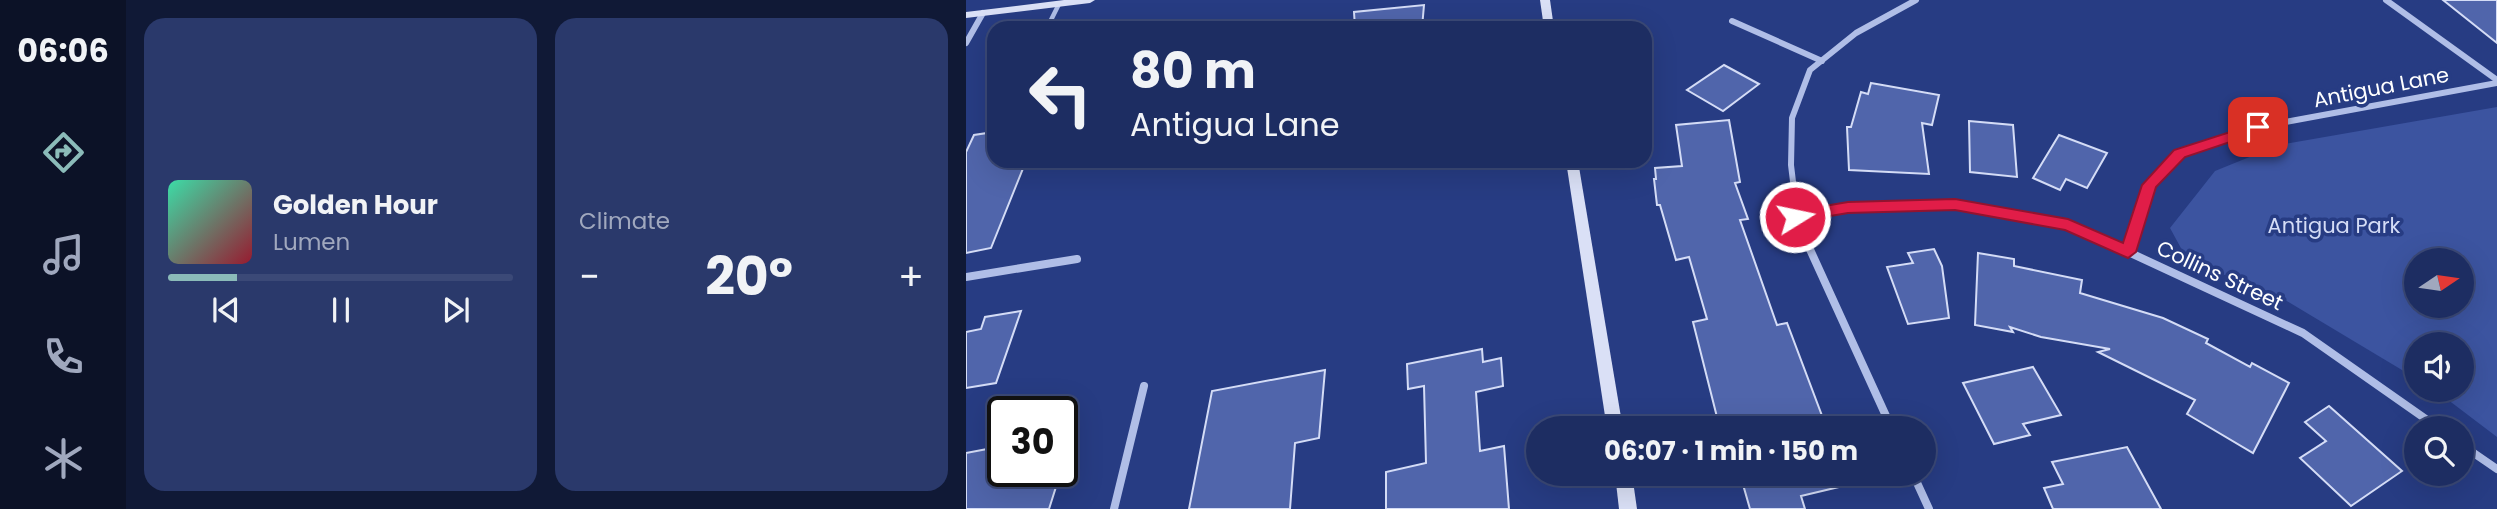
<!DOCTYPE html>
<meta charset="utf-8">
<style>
:root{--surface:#1d2d62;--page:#2a396b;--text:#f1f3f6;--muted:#a0a8be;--line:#3b4977;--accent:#8bbbb9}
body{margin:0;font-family:Poppins,sans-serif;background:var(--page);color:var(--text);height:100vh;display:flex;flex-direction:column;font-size:26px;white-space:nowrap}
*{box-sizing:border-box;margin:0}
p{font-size:23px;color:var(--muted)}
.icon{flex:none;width:38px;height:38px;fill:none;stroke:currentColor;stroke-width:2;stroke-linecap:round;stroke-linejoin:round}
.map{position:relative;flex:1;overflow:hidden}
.details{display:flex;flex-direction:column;gap:18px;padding:18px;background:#101936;width:840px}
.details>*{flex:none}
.top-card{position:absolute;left:21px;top:21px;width:665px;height:147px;border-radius:21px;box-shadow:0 7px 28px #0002,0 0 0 2px var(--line);background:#1d2d62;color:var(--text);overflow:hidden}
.needle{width:46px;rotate:77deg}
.buttons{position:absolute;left:1438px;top:248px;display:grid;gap:14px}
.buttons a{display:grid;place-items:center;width:70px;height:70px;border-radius:50%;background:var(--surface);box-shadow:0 7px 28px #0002,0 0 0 2px var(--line);font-size:35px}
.speed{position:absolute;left:21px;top:396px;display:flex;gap:14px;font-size:35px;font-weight:700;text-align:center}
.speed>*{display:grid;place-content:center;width:91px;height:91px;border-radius:50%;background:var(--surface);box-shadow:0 7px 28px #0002,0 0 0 2px var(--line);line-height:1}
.speed .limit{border:4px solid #111;border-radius:10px;background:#fff;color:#111}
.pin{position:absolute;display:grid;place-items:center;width:60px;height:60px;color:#fff;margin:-30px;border-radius:14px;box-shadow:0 4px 10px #0006}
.me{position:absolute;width:77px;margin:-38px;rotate:80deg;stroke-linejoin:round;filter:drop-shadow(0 0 5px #0008)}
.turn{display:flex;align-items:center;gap:24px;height:147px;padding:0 28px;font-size:32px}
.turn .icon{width:91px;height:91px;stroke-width:2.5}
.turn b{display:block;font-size:49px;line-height:60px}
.big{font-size:52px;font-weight:700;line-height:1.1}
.details .card{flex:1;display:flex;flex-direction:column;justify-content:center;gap:10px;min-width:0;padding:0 24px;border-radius:21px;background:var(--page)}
.song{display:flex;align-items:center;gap:21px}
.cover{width:84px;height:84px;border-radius:10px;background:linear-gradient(135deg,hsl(160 70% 55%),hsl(350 70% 35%))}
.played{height:7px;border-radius:4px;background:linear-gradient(90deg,var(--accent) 20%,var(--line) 20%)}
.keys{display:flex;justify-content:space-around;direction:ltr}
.heat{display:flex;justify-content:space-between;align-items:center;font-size:38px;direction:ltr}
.details .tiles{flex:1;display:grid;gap:18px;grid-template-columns:repeat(2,1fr)}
.trip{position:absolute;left:560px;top:416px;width:410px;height:70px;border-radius:35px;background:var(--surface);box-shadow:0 7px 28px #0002,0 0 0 2px var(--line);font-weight:700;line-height:70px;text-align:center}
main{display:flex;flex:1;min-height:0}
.menu{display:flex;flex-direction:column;width:126px;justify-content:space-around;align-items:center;background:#0c1227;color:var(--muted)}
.menu .icon{width:49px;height:49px}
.menu .selected{color:var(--accent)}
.menu b{font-size:32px;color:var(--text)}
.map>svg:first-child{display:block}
</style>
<main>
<nav class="menu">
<b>06:06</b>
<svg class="icon selected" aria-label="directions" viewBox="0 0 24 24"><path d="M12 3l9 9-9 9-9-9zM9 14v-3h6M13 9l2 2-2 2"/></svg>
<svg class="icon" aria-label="music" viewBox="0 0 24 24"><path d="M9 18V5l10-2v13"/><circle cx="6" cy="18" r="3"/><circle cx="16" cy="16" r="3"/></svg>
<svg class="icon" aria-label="phone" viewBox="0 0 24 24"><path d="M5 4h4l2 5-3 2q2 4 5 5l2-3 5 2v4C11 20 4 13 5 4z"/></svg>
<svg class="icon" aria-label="climate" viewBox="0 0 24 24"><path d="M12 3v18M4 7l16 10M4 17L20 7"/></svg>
</nav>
<section class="details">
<div class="tiles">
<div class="card">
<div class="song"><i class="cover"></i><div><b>Golden Hour</b><p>Lumen</p></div></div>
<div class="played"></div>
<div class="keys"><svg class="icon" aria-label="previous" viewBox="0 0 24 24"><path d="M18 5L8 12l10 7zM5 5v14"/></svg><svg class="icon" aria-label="pause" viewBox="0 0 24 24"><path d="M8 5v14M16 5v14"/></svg><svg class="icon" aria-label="next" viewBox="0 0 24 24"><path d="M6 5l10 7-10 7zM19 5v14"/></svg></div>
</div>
<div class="card"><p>Climate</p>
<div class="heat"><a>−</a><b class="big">20°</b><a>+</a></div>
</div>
</div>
</section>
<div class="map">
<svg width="1531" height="509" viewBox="0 0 1531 509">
<rect width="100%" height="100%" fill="#273c83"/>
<path fill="#3c54a0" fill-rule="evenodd" d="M1531,107V437L1469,390H1496V345H1451V379L1309,294L1222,261L1204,228L1249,171L1313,145ZM1451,261H1496V306H1451Z"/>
<g fill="#5065ab" stroke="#d4dcf6" stroke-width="2">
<polygon points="1477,0 1531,0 1531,43"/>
<polygon points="458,5 456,28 389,28 388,12"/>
<polygon points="758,65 793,84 757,111 721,90"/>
<polygon points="905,83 973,95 966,125 956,123 963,174 883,170 881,127 885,127 895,92 902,94"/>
<polygon points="763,120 774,182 769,183 782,219 774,220 811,325 821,323 861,429 754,429 727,322 741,319 723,257 710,260 694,205 691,205 688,179 690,179 689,168 716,166 710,125"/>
<polygon points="1003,121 1047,125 1051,177 1004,172"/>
<polygon points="28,132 28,161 60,161 25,248 0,253 0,152 8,135"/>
<polygon points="1093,135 1141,153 1121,188 1100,179 1094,190 1067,178"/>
<polygon points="968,249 976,266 983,318 942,324 921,267 947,263 942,253"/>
<polygon points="1012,253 1048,259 1048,266 1116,280 1114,293 1197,318 1242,339 1240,343 1284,367 1286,363 1323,383 1287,453 1221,414 1229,400 1132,352 1144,349 1075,337 1044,327 1047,332 1009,325"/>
<polygon points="55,311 30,383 0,388 0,332 15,329 19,317"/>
<polygon points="516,349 517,362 535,358 537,386 510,392 514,451 538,446 543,509 420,509 420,472 460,463 458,386 442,389 441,364"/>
<polygon points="1067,367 1095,415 1057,424 1064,435 1028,444 997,383"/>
<polygon points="359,370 353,438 329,443 324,509 223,509 246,391"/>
<polygon points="1363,406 1436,471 1385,506 1334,458 1360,441 1339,422"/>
<polygon points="37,446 37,471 95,471 83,509 0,509 0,453"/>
<polygon points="1161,447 1195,509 1087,509 1078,488 1097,484 1086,462"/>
<polygon points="774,474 889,474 890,483 835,496 839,509 784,509"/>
</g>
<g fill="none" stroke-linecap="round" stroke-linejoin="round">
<polyline stroke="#b0bee7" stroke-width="4.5" points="81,28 93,4"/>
<g stroke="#b0bee7" stroke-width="6">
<polyline points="1420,0 1531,80"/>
<polyline points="766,21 856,61"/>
<polyline points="0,43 17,13"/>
<polyline points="829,217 882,208 989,204 1095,223"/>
<polyline points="832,223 825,165 826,118 844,70 890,33 950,0"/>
<polyline points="1171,223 1183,185 1213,153 1292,127 1531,83"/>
</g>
<g stroke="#b0bee7" stroke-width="8">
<polyline points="831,221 926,429"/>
<polyline points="1085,221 1102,224 1337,333 1474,429"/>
<polyline points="1162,252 1172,221"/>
<polyline points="0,277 111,259"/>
<polyline points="1496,445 1531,469"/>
<polyline points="947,474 963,509"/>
<polyline points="148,509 178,386"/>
</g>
<g fill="#dae0f6" fill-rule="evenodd">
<polygon points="98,0 129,0 124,3 0,18 0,12"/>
<polygon points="574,0 584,0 588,28 578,28"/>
<polygon points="600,161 612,161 657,429 641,429"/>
<polygon points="649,474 666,474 671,509 653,509"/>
</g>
</g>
<polygon fill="#e11d48" stroke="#92132f" stroke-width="2" points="1292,123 1299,127 1297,131 1219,157 1190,187 1170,252 1162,258 1099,230 989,210 882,213 829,222 821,217 829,211 882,202 989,199 1102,219 1157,243 1176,185 1208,150"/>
<g text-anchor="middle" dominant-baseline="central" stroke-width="7" stroke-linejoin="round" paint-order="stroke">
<g font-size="21" fill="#fff" stroke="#273c83">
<text transform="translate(1415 87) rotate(-11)">Antigua Lane</text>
<text transform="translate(1254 275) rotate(25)">Collins Street</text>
</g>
<g font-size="21" fill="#d4dcf6" stroke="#273c83">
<text x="1368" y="225">Antigua Park</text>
</g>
</g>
</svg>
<div class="buttons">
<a><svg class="needle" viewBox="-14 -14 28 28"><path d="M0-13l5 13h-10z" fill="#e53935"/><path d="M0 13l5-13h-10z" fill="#a0a8be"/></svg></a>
<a><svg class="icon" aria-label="sound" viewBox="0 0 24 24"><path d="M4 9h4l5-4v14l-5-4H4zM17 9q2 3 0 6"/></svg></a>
<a><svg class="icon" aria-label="search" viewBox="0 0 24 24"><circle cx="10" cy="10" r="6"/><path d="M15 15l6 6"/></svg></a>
</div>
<div class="speed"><div class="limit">30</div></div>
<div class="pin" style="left:1292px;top:127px;background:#d93025"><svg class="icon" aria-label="arrive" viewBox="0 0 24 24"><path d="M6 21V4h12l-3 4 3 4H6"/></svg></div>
<svg class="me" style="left:829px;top:217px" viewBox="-20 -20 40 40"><circle r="17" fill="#e11d48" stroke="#fff" stroke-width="3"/><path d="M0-11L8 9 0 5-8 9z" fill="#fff"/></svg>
<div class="trip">06:07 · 1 min · 150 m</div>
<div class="top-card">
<div class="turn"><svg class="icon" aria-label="left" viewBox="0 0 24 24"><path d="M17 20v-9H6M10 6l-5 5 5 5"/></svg><div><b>80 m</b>Antigua Lane</div></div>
</div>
</div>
</main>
